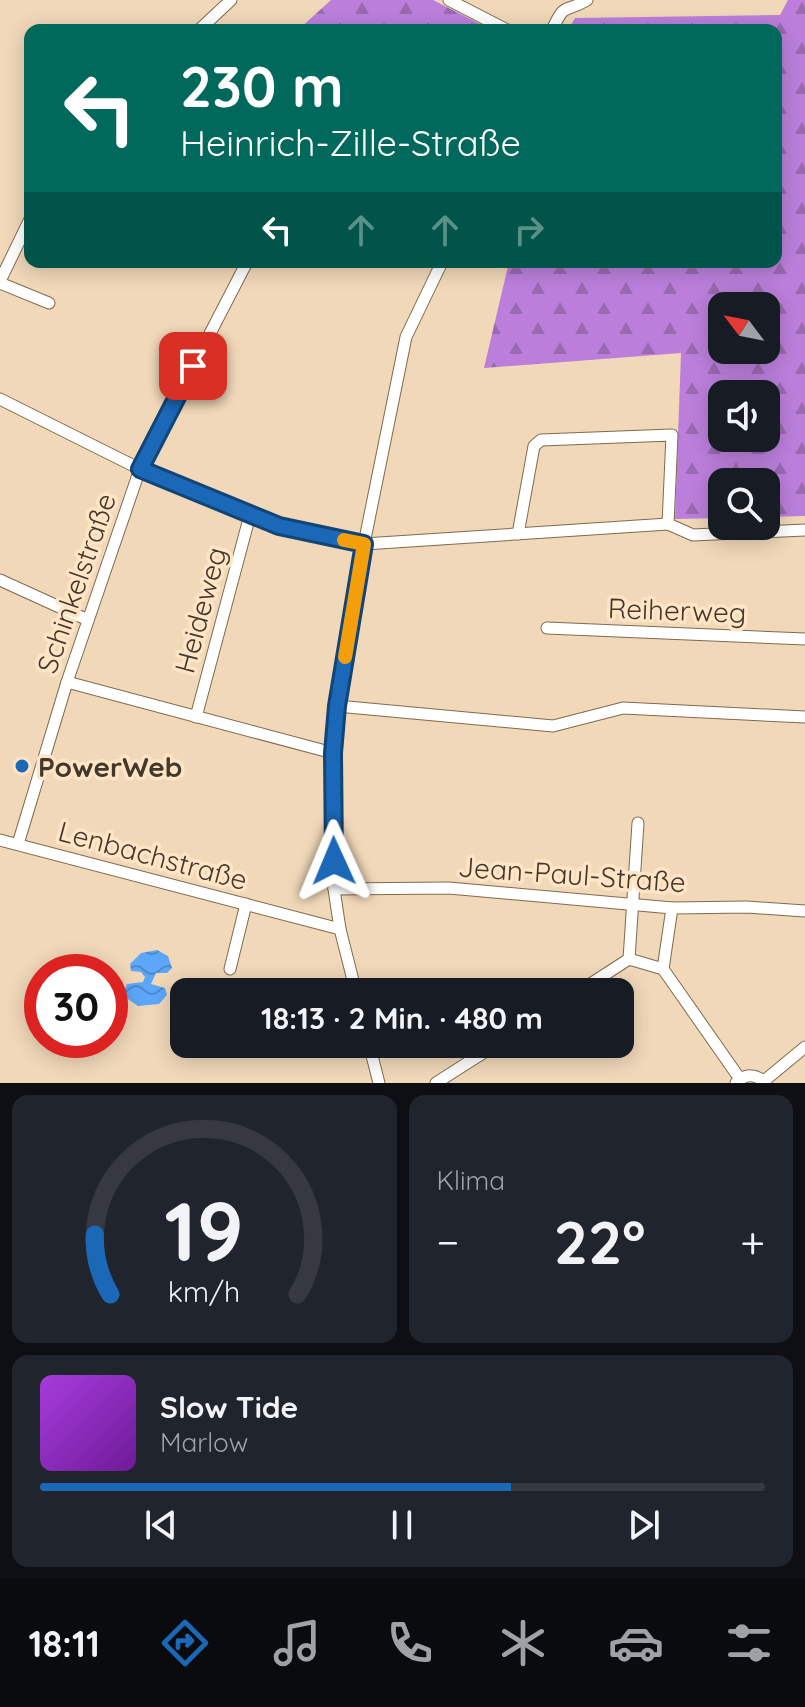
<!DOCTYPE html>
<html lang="de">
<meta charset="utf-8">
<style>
:root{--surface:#171b24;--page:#20242c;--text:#f1f3f6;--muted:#9ea1a6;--line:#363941;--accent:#1a68b7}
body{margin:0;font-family:Quicksand,sans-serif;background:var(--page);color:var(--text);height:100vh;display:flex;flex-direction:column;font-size:30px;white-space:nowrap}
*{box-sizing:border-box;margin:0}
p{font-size:26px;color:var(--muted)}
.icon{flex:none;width:44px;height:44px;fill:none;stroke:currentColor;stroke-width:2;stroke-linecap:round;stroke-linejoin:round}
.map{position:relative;height:1083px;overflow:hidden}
.details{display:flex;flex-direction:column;gap:12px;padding:12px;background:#0d0f14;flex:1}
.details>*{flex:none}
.banner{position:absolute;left:24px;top:24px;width:758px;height:244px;border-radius:16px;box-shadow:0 4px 20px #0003;background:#00695c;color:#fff;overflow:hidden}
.needle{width:52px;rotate:302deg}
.controls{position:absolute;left:708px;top:292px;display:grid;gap:16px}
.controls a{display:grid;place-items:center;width:72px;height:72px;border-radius:16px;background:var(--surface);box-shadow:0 4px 20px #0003;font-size:40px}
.speed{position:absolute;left:24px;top:954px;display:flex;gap:16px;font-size:40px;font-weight:700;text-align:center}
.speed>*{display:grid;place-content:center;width:104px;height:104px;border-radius:50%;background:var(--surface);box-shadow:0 4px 20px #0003;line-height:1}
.speed .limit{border:12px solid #d22;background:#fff;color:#111}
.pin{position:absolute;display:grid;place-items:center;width:68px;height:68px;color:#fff;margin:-34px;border-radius:16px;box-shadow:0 4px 12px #0006}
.me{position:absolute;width:88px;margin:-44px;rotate:359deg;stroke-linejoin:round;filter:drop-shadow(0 0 6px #0008)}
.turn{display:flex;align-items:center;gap:28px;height:168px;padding:0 24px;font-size:36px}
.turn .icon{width:104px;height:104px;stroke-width:2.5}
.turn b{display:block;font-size:56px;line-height:68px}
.lanes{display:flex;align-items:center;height:76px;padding:0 24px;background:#0003;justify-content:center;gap:40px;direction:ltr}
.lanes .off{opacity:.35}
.big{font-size:60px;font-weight:800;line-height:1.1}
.details .tile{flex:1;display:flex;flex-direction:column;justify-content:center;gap:12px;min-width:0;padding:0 28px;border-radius:16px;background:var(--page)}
.details .dial{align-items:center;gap:0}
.dial svg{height:208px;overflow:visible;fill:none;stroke:var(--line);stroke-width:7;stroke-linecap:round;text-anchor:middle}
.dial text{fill:var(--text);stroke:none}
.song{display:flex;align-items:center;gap:24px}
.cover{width:96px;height:96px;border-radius:12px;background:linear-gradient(135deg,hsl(280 70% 55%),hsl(280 70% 35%))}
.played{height:8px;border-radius:4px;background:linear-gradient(90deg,var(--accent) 65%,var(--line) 65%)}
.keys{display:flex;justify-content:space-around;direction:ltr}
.heat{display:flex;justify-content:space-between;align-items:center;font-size:44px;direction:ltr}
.details .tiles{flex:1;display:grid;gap:12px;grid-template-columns:1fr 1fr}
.tile:last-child{grid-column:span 2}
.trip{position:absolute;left:170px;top:978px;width:464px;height:80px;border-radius:16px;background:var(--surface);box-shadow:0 4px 20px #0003;font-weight:800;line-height:80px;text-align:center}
.tabs{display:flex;height:128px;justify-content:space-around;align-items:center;background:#090b0e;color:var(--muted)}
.tabs .icon{width:56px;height:56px}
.tabs .selected{color:var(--accent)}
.tabs b{font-size:36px;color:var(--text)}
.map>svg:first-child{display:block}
</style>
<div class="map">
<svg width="805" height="1083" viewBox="0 0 805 1083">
<defs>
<pattern id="forest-firs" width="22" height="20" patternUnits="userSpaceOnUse" patternTransform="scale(2)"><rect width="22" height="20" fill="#bb7fdb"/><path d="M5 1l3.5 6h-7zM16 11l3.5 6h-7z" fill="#9a69b2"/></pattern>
<pattern id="water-waves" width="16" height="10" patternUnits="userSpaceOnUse" patternTransform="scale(2)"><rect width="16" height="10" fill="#5da7fb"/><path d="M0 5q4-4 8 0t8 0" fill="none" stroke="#4e89cb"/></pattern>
</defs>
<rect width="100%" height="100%" fill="#f1d8b9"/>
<g fill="url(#forest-firs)" fill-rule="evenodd">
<polygon points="331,0 433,0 492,30 298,30"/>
<path d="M788,0H805V516L766,517V482H722V518L675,519L681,353L484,368L509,262H776V30H568L575,18L780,15ZM722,306H766V350H722ZM722,394H766V438H722Z"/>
</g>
<polygon fill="url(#water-waves)" points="157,950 168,956 172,968 167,973 156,973 151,984 165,988 167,995 159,1004 138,1006 122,995 127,984 143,982 145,977 141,972 131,971 130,964 141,953"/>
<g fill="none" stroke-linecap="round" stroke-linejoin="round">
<defs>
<g id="minor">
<polyline points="449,0 507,30"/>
<polyline points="199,30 231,0"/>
<path d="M552,30C566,0 564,14 587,0"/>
<polyline points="0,281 30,219"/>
<polyline points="0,283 49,303"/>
<polyline points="0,399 140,469 250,515 279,526 364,544 668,524 693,535 805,530"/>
<polyline points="518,534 534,446 541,440 672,435 668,524"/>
<polyline points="0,580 88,620"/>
<polyline points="547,628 805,639"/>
<polyline points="67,682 333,753"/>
<polyline points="337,706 553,726 623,708 805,717"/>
<polyline points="196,717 250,515"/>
<polyline points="0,840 340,929"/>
<polyline points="18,844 67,682 140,469 247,262"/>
<polyline points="334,889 449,888 672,908 747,907 805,911"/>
<polyline points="672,908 663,969 740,1079"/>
<polyline points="629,959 663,969"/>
<polyline points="230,969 246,904"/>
<polyline points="356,992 340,929 334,889 333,753 337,706 364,544 406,337 442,262"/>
<polyline points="578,992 629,959 638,823"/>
<polyline points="369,1044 379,1083"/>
<polyline points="764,1081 805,1047"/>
<polyline points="436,1083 497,1044"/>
<path d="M736,1083C745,1073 757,1074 765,1083"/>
</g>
</defs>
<use href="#minor" stroke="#806a4d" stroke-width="13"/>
<use href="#minor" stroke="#fff" stroke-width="11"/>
</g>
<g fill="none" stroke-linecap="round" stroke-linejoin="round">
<defs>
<polyline id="route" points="193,366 140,469 279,526 364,544 337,706 333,753 334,861"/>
</defs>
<use href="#route" stroke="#147" stroke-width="20"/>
<use href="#route" stroke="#1a68b7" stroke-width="14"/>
<polyline stroke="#f59e0b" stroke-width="14" points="344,540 364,544 345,657"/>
</g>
<circle fill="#1a68b7" stroke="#ffe5c5" stroke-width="3" cx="22" cy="766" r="8"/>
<g text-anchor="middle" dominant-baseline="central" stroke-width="7" stroke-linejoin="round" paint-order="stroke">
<g font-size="28" fill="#42382b" stroke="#ffe5c5">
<text transform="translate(76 583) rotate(-71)">Schinkelstraße</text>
<text transform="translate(200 610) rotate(-75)">Heideweg</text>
<text transform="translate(677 610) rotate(2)">Reiherweg</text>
<text transform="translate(153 855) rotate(15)">Lenbachstraße</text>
<text transform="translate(572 874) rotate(4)">Jean-Paul-Straße</text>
</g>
<g font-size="28" font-weight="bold" fill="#42382b" stroke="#ffe5c5" text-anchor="start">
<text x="38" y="766">PowerWeb</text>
</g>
</g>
</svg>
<div class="controls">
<a><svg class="needle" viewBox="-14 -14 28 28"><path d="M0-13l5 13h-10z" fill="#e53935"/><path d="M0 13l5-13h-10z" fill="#9ea1a6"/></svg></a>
<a><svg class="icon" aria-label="sound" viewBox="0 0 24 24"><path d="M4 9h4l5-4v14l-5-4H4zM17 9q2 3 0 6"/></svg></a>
<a><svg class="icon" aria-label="search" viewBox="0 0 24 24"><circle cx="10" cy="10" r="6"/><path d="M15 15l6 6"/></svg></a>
</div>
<div class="speed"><div class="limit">30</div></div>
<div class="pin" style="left:193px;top:366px;background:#d93025"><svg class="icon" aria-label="arrive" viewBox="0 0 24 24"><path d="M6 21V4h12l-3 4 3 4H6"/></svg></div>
<svg class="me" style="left:334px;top:861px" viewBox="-20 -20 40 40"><path d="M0-17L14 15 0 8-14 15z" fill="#1a68b7" stroke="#fff" stroke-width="4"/></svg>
<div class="trip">18:13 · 2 Min. · 480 m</div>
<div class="banner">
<div class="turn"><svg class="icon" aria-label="left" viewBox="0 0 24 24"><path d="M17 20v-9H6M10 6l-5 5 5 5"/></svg><div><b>230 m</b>Heinrich-Zille-Straße</div></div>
<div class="lanes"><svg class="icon" aria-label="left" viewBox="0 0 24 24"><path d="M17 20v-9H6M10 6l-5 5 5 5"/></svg><svg class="icon off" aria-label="ahead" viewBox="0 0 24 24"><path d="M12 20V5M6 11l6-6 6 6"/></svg><svg class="icon off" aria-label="ahead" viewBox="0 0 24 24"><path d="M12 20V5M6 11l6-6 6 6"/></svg><svg class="icon off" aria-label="right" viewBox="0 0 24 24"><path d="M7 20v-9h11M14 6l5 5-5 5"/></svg></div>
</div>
</div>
<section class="details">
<div class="tiles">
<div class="tile dial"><svg viewBox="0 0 100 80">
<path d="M14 69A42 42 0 1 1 86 69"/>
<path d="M14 69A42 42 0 0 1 8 46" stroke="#1a68b7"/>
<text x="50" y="56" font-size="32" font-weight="700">19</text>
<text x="50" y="72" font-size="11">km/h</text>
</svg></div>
<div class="tile"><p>Klima</p>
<div class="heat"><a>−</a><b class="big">22°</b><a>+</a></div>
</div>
<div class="tile">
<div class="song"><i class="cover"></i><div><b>Slow Tide</b><p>Marlow</p></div></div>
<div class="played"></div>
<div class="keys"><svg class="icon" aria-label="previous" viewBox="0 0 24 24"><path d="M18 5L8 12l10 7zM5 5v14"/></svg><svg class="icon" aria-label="pause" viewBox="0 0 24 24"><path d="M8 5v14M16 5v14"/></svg><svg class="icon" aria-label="next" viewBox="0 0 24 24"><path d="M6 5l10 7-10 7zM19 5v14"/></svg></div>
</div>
</div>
</section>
<nav class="tabs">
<b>18:11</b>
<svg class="icon selected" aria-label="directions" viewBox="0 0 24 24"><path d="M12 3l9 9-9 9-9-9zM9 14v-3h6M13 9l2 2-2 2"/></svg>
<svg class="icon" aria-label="music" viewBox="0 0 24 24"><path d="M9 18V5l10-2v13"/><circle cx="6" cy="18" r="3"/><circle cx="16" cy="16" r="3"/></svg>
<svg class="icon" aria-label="phone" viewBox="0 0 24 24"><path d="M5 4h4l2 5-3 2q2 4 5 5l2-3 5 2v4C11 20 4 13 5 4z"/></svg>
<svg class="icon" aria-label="climate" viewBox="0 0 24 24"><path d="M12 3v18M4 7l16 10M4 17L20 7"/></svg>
<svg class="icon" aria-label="car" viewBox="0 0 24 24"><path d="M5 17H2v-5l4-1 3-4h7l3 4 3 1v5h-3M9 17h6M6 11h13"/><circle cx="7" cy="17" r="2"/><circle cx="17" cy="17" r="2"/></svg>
<svg class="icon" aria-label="filters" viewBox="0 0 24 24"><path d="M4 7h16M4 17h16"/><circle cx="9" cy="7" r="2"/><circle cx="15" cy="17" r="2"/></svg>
</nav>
